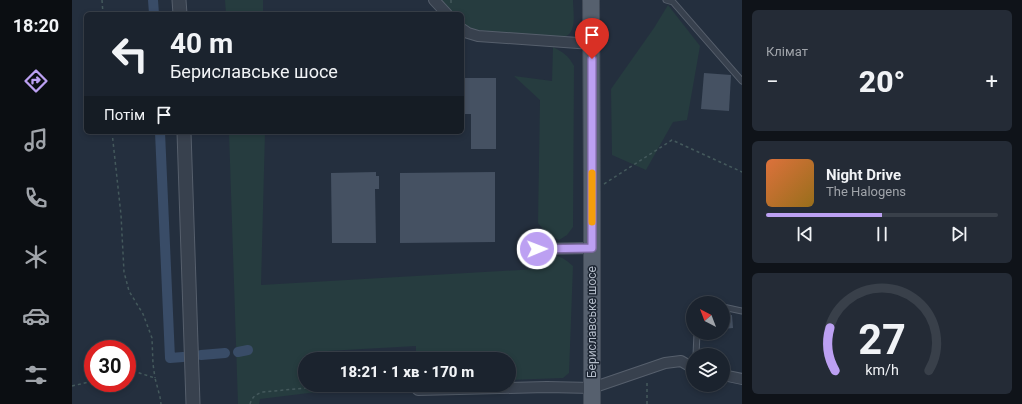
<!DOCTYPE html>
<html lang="uk">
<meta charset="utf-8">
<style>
:root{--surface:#1b232e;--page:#242b36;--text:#f1f3f6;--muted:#a0a4aa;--line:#39404a;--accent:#bca0f2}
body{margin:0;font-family:Roboto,sans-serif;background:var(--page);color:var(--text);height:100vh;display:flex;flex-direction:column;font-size:15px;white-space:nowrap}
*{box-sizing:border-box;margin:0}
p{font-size:13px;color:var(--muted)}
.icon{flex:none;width:22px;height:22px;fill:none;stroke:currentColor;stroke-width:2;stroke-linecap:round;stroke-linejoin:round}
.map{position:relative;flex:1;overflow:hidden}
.drawer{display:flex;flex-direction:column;gap:10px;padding:10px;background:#0f1319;width:280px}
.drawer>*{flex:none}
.hud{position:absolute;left:12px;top:12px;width:380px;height:122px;border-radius:6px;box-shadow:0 2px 6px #0003,0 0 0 1px var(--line);background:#1b232e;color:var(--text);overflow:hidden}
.needle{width:26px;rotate:318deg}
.buttons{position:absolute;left:614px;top:296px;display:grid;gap:8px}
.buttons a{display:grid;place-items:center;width:44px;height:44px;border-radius:50%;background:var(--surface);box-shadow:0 2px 6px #0003,0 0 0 1px var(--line);font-size:20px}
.speed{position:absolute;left:12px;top:340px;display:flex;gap:8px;font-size:20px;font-weight:700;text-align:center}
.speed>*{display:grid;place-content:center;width:52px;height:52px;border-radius:50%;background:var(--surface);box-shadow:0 2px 6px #0003,0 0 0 1px var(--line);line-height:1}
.speed .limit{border:6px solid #d22;background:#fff;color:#111}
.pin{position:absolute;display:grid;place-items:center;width:34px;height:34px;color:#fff;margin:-41px -17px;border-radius:50% 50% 50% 0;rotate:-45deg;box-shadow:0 0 4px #0007}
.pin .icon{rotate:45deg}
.me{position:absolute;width:44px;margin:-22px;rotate:89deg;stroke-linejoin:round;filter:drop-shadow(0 0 3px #0008)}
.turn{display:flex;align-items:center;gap:14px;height:84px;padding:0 20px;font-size:18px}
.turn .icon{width:52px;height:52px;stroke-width:2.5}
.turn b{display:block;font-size:28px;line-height:34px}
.then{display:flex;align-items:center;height:38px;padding:0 20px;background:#0003;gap:8px;font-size:15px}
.big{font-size:30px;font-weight:800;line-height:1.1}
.drawer .widget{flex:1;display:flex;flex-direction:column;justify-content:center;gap:6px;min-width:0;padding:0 14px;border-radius:6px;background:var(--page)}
.drawer .dial{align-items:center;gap:0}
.dial svg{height:104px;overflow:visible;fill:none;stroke:var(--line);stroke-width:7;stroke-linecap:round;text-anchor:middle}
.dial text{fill:var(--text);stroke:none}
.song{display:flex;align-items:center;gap:12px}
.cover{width:48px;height:48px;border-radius:6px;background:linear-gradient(135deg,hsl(20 70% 55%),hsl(40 70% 35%))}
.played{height:4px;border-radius:2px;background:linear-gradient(90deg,var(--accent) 50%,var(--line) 50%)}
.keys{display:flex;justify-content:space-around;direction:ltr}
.heat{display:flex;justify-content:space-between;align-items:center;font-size:22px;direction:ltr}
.trip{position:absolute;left:226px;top:352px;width:218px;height:40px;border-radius:20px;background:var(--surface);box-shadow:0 2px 6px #0003,0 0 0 1px var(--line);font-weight:800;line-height:40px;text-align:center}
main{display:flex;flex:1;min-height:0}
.tab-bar{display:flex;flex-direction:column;width:72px;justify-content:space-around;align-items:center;background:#0b0e12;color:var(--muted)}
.tab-bar .icon{width:28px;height:28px}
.tab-bar .current{color:var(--accent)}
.tab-bar b{font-size:18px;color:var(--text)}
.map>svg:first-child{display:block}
</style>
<main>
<nav class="tab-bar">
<b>18:20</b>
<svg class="icon current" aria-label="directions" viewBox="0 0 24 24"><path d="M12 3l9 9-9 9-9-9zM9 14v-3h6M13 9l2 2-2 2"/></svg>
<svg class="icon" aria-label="music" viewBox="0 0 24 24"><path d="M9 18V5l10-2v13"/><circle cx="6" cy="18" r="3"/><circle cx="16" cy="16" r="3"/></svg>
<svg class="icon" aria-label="phone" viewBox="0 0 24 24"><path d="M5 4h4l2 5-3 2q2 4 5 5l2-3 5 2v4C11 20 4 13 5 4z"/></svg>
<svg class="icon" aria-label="climate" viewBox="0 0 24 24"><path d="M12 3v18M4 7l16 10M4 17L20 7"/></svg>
<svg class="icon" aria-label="car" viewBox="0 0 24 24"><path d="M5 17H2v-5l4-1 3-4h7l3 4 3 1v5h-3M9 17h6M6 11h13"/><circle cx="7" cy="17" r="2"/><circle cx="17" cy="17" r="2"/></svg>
<svg class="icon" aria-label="filters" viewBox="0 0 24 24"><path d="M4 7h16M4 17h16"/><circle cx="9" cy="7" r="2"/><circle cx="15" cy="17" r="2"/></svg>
</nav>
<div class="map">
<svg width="670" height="404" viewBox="0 0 670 404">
<rect width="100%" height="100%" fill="#242f3e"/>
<g fill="#263c3f">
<polygon points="153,0 191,0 191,14 154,14"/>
<path d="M368,0H501C501,9 504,25 498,33C495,37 491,37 486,38L395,29L390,24V14H381Z"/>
<polygon points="596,5 628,46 615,120 601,122 574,170 540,155 539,89 582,28"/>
<path d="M481,47C492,53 496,55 502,66L501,227L495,235L487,240L476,235L466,223L468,100L442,76L480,81Z"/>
<path d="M157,132H193L189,285L465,269V254C482,255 488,254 501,266L497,373L491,378L437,380V359H344V346L255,351L256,359H233V385H260L261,390L188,399L187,404H166Z"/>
</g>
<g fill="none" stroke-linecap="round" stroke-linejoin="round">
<g stroke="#394c67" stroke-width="10">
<polyline points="81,0 82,14"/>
<polyline points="88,132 98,358 111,357"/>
<polyline points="166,352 176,350"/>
<polyline points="129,355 153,353"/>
</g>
</g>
<g fill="#455162">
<polygon points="632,73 659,75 657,111 629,109"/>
<polygon points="390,78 424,78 424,149 399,149 399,114 390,114"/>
<polygon points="304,172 304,176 307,176 307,189 303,189 304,243 260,243 259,173"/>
<polygon points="423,172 423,242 328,243 328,173"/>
<polygon points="660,315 661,328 651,329 651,316"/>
</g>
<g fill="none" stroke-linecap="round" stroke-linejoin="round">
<defs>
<g id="service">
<polyline points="594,0 601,2 670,81"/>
<polyline points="651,307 670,311"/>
<polyline points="624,355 625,333"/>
</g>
<g id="minor">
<polyline points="362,0 375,14"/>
<polyline points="390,29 396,33 406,36 520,44"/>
<polyline points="465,249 520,248"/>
<polyline points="651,375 670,379"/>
<polyline points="346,390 475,387 520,388 593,363 609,361 621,368"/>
</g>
<g id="tertiary">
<polyline points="107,0 108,14"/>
<polyline points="112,132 121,404"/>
</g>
<polyline id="primary" points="519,0 520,191 520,404"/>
</defs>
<use href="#service" stroke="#565f6c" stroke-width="7"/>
<use href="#minor" stroke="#565f6c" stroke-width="12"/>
<use href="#tertiary" stroke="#565f6c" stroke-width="15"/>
<use href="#primary" stroke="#414a57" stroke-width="18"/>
<g stroke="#44595c" stroke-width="1.5" stroke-dasharray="3 3" stroke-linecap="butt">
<polyline points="30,0 31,14"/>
<polyline points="379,0 379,4"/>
<polyline points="40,132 49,215 52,272 57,291 71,314 80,338 81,364 83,378"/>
<polyline points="532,184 600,140 670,172"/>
<polyline points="55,374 64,372 83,378 88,397 89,404"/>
<polyline points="0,386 21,381"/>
<path d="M178,404C180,397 184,394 191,392L255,386"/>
<polyline points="575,404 575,380"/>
</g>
<use href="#service" stroke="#38414e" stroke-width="5"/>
<use href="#minor" stroke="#38414e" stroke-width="10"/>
<use href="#tertiary" stroke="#38414e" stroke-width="13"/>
<use href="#primary" stroke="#56606e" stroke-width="16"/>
</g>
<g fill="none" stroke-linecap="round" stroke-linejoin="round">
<defs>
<polyline id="route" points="465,249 520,248 520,59"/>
</defs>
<use href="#route" stroke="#7a689d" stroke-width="10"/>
<use href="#route" stroke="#bca0f2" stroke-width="7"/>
<polyline stroke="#f59e0b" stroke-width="7" points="520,173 520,222"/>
</g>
<g text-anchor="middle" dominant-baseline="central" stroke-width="3" stroke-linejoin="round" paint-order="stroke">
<g font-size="12" fill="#b4bcc9" stroke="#1d2633">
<text transform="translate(520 322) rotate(-90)">Бериславське шосе</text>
</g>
</g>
</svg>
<div class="buttons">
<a><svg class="needle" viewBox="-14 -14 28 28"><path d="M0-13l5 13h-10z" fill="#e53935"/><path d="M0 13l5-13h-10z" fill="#a0a4aa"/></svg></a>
<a><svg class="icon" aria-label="layers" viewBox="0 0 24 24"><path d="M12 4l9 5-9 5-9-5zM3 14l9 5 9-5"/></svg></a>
</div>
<div class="speed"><div class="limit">30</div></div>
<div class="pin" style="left:520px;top:59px;background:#d93025"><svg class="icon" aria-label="arrive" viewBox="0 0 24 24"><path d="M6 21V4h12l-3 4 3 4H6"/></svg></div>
<svg class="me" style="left:465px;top:249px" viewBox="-20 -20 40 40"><circle r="17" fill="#bca0f2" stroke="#fff" stroke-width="3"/><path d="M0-11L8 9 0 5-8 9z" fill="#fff"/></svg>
<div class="trip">18:21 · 1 хв · 170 m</div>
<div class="hud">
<div class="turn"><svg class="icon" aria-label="left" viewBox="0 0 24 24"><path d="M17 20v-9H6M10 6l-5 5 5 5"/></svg><div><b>40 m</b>Бериславське шосе</div></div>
<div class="then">Потім<svg class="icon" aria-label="arrive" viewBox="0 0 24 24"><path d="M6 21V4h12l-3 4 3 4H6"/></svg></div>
</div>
</div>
<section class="drawer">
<div class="widget"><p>Клімат</p>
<div class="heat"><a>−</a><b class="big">20°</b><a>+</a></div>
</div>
<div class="widget">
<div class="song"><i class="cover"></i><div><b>Night Drive</b><p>The Halogens</p></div></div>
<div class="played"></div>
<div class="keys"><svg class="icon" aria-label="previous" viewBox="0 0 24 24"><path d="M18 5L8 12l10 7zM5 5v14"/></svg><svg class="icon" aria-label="pause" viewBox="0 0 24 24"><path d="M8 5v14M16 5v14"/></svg><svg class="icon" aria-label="next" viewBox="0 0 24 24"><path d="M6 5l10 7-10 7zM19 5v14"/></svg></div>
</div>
<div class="widget dial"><svg viewBox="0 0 100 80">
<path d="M14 69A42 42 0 1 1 86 69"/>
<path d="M14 69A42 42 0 0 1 10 36" stroke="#bca0f2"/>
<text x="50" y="56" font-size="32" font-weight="700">27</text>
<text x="50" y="72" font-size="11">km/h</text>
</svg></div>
</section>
</main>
